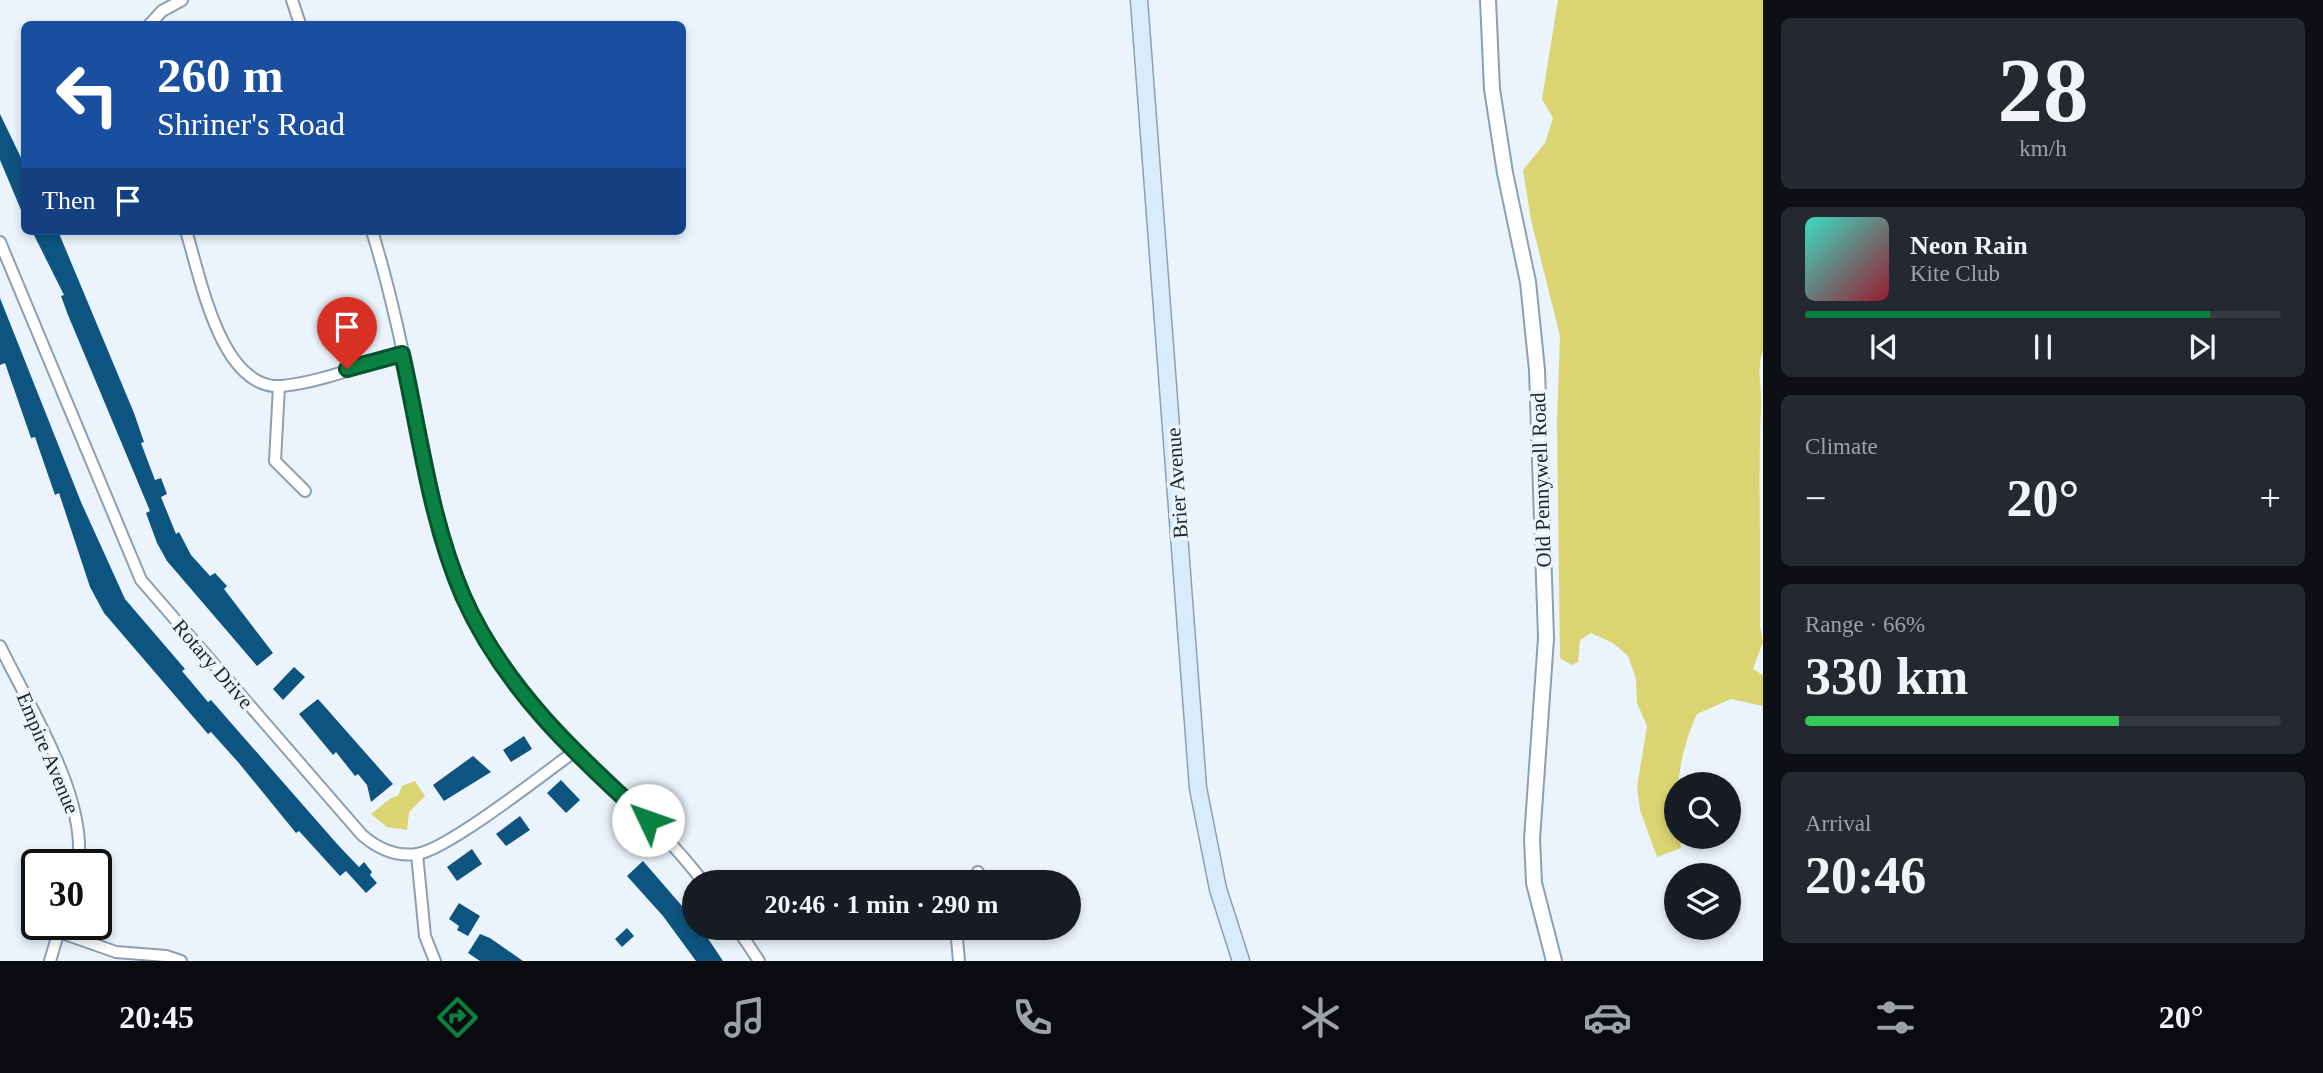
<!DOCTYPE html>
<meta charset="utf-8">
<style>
:root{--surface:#171b24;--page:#242831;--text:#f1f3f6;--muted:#9ea1a6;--line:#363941;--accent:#0b8043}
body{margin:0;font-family:"Times New Roman",serif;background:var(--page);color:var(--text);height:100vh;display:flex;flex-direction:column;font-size:26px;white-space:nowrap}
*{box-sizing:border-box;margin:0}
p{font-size:23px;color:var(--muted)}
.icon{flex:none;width:38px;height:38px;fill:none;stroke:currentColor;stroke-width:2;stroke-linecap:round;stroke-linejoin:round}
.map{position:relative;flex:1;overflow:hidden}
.sheet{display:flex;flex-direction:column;gap:18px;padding:18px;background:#0d0f14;width:560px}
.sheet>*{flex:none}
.guide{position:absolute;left:21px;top:21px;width:665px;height:214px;border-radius:10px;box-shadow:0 4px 10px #0003;background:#1a4fa0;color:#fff;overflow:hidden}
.tools{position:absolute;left:1664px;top:772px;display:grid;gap:14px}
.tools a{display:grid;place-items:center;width:77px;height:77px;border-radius:50%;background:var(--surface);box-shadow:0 4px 10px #0003;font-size:35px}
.speed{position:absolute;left:21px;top:849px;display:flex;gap:14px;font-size:35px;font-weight:700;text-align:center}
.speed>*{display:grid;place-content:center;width:91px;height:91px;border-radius:50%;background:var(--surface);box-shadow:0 4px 10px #0003;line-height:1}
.speed .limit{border:4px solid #111;border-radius:10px;background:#fff;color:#111}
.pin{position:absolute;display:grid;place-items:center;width:60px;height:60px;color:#fff;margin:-72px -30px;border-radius:50% 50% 50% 0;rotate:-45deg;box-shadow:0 0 7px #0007}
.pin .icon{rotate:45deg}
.me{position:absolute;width:77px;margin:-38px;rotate:312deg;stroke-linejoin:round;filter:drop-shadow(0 0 5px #0008)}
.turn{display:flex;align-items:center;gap:24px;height:147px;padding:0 21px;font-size:32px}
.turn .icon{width:91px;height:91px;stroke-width:2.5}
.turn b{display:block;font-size:49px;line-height:60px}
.then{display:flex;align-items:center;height:66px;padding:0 21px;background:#0003;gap:14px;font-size:26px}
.big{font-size:52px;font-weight:600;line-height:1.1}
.sheet .tile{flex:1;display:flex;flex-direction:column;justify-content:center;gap:10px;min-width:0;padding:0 24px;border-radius:10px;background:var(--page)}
.sheet .dial{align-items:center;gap:0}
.dial b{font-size:91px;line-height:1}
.song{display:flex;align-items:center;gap:21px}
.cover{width:84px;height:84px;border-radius:10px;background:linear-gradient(135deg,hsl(170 70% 55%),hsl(350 70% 35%))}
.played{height:7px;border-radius:4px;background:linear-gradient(90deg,var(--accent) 85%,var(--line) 85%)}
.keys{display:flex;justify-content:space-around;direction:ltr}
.heat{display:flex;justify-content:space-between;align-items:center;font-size:38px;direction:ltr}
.charge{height:10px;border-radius:5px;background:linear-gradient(90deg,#34c759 66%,var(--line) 0)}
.trip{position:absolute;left:682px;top:870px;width:399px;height:70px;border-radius:35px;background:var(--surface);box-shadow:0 4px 10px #0003;font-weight:600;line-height:70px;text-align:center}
.menu{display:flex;height:112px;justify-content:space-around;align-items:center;background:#090b0e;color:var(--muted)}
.menu .icon{width:49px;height:49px}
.menu .on{color:var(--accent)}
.menu b{font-size:32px;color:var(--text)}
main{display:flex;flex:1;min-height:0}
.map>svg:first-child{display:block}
</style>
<main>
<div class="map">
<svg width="1763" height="961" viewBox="0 0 1763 961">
<rect width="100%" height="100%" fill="#ebf4fc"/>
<g fill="#dad473">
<path d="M1558,0H1763V351C1756,369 1762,386 1761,405C1758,479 1761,553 1760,627L1763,642L1753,669L1763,675V706L1731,699L1697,714C1678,755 1676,793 1676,836L1680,837L1681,848L1657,857L1640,810L1637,787L1647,726L1637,703L1636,679L1628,656L1613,643L1591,633L1580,640L1578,662L1571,665L1560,658L1557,421L1560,336L1531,220L1523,170L1545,143L1553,118L1542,99Z"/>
<polygon points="415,781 425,796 409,812 407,830 387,827 371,814 391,798 398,796 402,786"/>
</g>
<g fill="#0e5480">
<polygon points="0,114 24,164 24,217 0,160"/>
<polygon points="32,231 58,231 134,413 144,442 141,443 155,480 161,478 167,494 161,497 176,534 179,532 191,555 210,576 215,573 227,586 224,589 273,653 257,666 167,561 157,543 146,513 150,511 68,315 61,296 64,295"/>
<polygon points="0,298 81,502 125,599 185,669 182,671 208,702 211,700 338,845 359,867 364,862 372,872 370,875 377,883 366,893 346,871 340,876 299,831 296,833 238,762 211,732 208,734 104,613 90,587 59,493 55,495 35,437 31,438 5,363 0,365"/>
<polygon points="294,667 305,677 283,700 273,689"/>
<polygon points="318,699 393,784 371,802 367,785 358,774 355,776 336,752 333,755 299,714"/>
<polygon points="524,736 532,749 511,762 503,750"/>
<polygon points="473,756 491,772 444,801 433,785"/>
<polygon points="561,780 580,800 566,813 547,793"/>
<polygon points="520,816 530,830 506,846 496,834"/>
<polygon points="472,849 482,864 457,881 447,867"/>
<polygon points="643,861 695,921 695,928 701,928 723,961 696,961 663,916 627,876"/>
<polygon points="459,903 480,916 468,936 457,930 459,926 449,919"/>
<polygon points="627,928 634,936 622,947 615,939"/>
<polygon points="480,934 490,938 523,961 480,961 468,953"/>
</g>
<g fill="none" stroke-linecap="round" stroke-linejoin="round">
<defs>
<g id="minor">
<polyline points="292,0 300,24"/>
<polyline points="150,24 162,11 182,0"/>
<path d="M186,231C200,274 220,391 282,386C322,382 364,364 402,354"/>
<path d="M372,231C395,305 409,382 425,458C435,505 444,551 463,596C475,623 492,649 508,674C561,754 646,805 703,882"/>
<path d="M0,242L141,580L362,835C377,848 396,857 417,854C447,850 545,773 575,751"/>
<polyline points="279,386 275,461 305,491"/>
<path d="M0,646C29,706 88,798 78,864"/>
<polyline points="417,854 425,936 435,961"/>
<polyline points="973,882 978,872"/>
<polyline points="737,928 759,961"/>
<polyline points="956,928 959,961"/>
<polyline points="59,932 116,952 166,956 181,961"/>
<polyline points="50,961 61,924"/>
</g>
<polyline id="tertiary" points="1488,0 1492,89 1505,173 1528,282 1537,370 1546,638 1532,839 1534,883 1554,961"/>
<polyline id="secondary" points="1139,0 1198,788 1218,889 1241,961"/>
</defs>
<use href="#minor" stroke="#8aa0b3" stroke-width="14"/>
<use href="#tertiary" stroke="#8aa0b3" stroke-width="18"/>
<use href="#secondary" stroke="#8aa0b3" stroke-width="19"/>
<use href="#minor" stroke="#fff" stroke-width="10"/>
<use href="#tertiary" stroke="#fff" stroke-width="14"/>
<use href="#secondary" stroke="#d9ecfb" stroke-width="16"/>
</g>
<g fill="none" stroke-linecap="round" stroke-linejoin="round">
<defs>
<path id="route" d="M347,369L402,354C420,434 430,520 463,596C503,687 576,755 648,820"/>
</defs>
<use href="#route" stroke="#07532c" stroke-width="18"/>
<use href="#route" stroke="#0b8043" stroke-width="12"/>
</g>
<g text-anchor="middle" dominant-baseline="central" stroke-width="7" stroke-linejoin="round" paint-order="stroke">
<g font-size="21" fill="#1c252c" stroke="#ebf4fc">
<text transform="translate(1541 480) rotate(-92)">Old Pennywell Road</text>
<text transform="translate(1177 483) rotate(-94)">Brier Avenue</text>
<text transform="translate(213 664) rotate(49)">Rotary Drive</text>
<text transform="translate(48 753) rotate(67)">Empire Avenue</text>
</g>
</g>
</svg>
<div class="tools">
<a><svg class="icon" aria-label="search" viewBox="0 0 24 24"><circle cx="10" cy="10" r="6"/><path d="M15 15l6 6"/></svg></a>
<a><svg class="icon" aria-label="layers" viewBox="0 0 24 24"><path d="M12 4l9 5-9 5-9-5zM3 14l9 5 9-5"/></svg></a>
</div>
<div class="speed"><div class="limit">30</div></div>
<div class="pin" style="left:347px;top:369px;background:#d93025"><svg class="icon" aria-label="arrive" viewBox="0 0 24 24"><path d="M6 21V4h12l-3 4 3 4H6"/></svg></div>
<svg class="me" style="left:648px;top:820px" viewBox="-20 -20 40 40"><circle r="19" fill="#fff"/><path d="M0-13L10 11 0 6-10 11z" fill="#0b8043"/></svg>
<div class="trip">20:46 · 1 min · 290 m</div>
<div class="guide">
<div class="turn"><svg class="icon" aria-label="left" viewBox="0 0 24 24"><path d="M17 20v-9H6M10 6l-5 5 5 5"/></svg><div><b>260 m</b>Shriner's Road</div></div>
<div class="then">Then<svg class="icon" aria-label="arrive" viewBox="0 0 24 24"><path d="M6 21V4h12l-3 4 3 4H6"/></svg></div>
</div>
</div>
<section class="sheet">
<div class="tile dial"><b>28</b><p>km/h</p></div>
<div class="tile">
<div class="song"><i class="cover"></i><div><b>Neon Rain</b><p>Kite Club</p></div></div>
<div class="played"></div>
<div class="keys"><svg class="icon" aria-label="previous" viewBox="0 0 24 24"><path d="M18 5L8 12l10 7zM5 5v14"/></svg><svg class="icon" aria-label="pause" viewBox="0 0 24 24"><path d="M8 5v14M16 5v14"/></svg><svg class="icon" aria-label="next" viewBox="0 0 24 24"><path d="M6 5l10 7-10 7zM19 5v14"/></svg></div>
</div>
<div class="tile"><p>Climate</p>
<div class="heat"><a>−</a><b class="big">20°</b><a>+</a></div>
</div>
<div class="tile"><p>Range · 66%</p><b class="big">330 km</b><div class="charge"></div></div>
<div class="tile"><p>Arrival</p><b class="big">20:46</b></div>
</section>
</main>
<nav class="menu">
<b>20:45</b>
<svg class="icon on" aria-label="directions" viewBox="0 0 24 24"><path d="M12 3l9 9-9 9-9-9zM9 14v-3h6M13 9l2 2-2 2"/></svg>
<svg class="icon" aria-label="music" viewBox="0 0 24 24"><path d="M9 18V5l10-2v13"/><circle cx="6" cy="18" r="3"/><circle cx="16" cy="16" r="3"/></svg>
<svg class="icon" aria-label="phone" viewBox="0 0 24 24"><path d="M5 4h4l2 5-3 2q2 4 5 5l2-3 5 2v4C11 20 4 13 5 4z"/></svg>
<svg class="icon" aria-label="climate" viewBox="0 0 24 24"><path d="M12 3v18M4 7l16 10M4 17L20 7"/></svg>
<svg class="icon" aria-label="car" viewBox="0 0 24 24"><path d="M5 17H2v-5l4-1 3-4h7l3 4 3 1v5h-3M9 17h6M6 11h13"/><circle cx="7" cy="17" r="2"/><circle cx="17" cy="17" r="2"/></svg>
<svg class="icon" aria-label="filters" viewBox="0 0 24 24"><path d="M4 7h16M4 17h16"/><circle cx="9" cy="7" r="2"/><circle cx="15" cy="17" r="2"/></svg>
<b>20°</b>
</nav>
